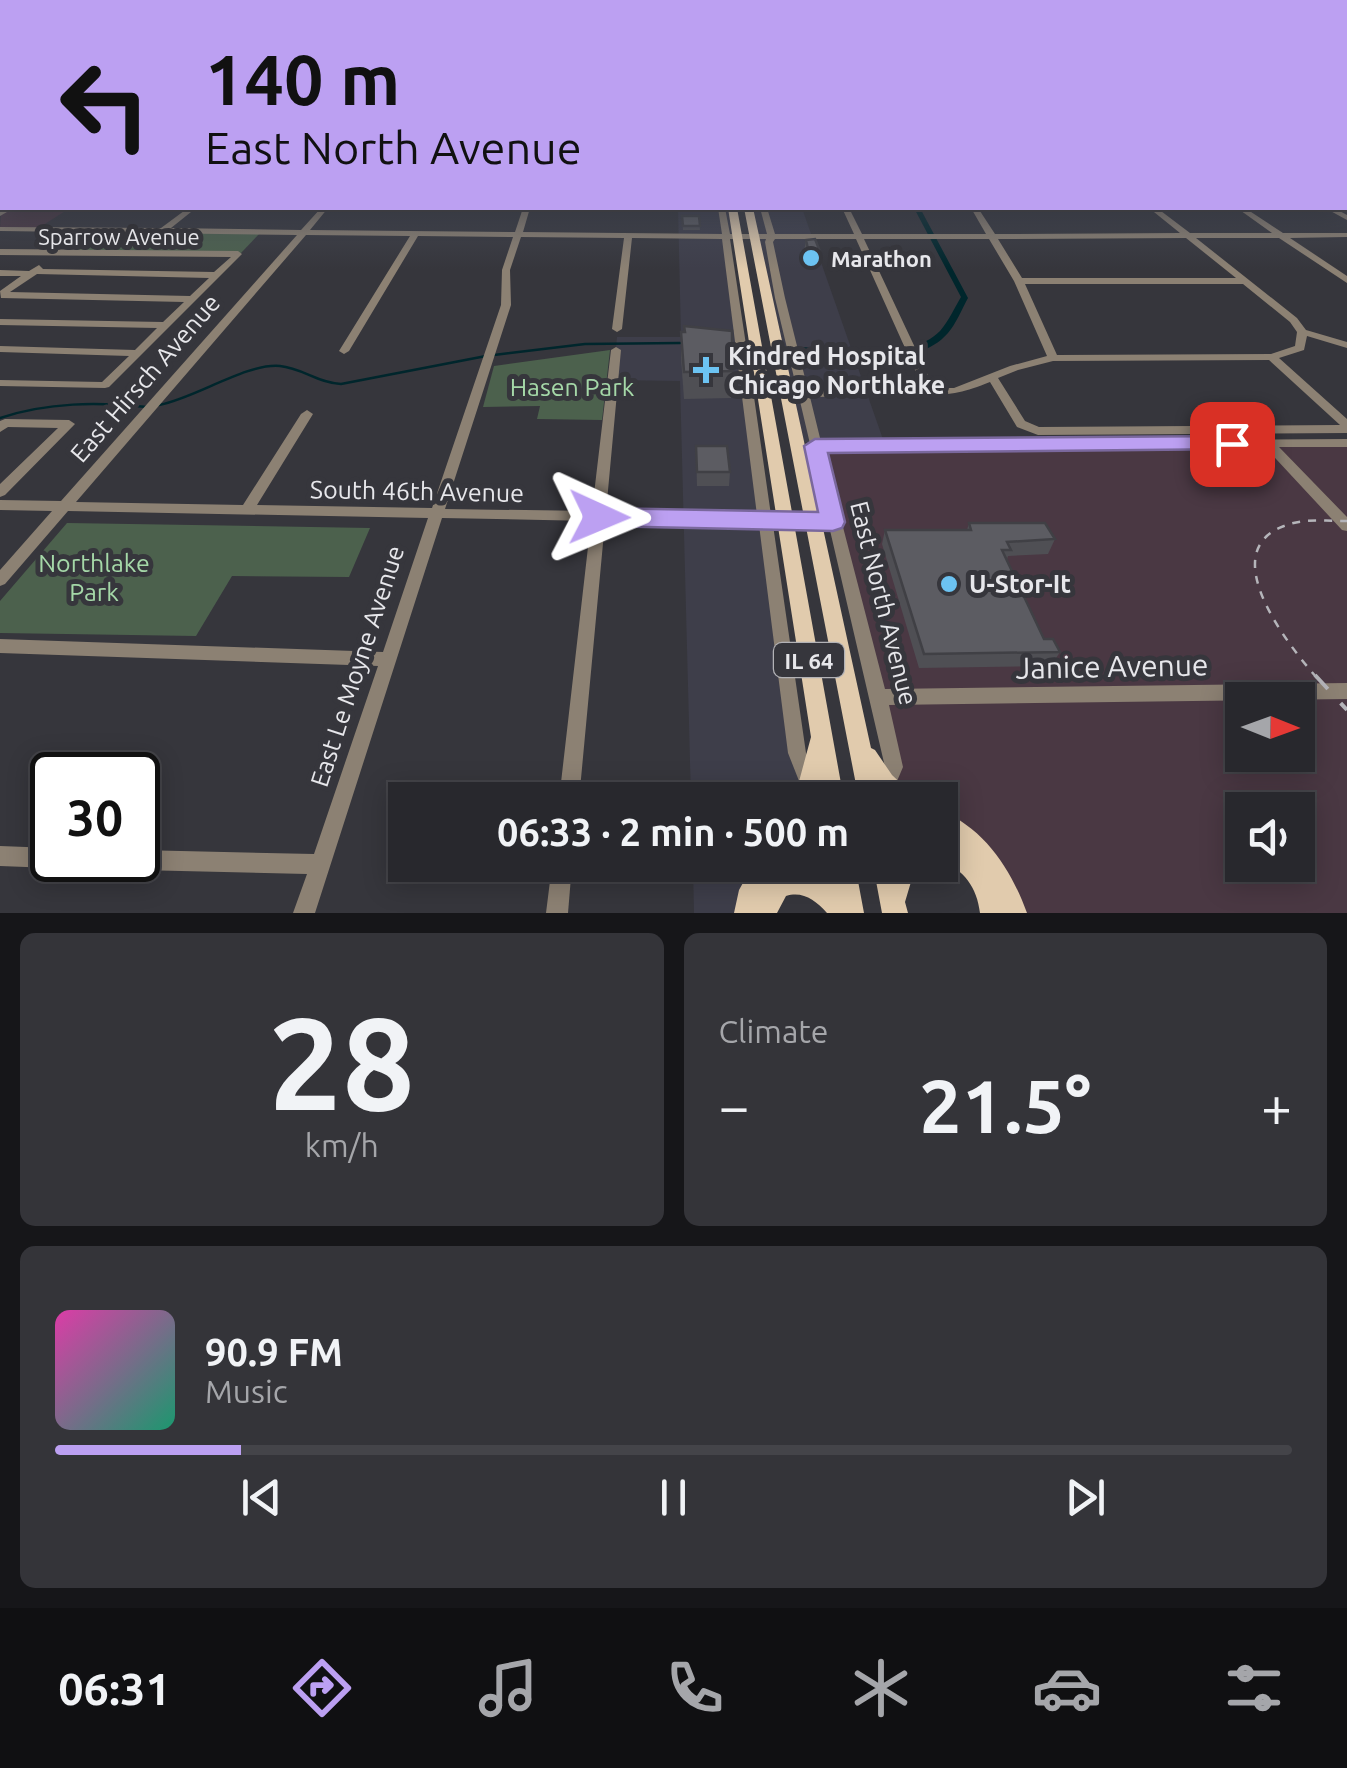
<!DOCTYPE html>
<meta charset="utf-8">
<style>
:root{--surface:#28282d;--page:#343439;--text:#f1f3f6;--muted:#a5a6aa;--line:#444449;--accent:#bca0f2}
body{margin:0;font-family:Ubuntu,sans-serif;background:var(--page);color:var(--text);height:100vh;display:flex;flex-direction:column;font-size:38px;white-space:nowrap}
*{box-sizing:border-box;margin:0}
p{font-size:32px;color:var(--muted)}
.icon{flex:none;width:55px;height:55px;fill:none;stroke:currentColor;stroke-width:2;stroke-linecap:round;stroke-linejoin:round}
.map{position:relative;height:913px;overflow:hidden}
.details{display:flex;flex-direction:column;gap:20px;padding:20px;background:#161619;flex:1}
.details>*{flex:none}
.banner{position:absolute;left:0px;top:0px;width:1348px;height:210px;box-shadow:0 5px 25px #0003,0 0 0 2px var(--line);background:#bca0f2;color:#111;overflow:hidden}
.needle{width:65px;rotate:91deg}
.controls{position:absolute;left:1225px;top:682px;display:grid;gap:20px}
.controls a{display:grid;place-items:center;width:90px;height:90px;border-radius:0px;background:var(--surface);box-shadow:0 5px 25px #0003,0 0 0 2px var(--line);font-size:50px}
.speed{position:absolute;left:30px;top:752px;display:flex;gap:20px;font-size:50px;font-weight:700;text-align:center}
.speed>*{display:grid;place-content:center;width:130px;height:130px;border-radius:50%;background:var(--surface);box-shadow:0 5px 25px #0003,0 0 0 2px var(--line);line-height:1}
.speed .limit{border:5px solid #111;border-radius:15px;background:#fff;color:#111}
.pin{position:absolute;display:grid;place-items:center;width:85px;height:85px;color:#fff;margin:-42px;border-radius:20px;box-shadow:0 5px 15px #0006}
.me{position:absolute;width:110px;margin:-55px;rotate:91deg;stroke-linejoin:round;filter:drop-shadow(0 0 8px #0008)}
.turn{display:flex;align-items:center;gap:35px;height:210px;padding:0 40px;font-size:45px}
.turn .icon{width:130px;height:130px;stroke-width:2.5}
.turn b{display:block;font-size:70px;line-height:85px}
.big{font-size:75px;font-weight:600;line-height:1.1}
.details .card{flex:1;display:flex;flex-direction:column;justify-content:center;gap:15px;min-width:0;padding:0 35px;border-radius:15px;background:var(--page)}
.details .dial{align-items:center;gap:0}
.dial b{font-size:130px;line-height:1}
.song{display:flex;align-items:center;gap:30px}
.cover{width:120px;height:120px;border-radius:15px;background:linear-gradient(135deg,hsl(320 70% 55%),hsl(160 70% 35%))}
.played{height:10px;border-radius:5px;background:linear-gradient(90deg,var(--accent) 15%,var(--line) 15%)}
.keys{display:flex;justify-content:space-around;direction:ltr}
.heat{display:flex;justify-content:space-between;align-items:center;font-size:55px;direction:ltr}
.details .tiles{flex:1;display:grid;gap:20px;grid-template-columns:1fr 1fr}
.card:last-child{grid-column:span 2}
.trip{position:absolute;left:388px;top:782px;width:570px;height:100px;border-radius:0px;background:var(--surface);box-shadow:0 5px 25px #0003,0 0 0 2px var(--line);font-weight:600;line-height:100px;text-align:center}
.dock{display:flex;height:160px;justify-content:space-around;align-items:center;background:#101012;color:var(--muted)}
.dock .icon{width:70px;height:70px}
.dock .current{color:var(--accent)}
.dock b{font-size:45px;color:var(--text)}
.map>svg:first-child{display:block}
</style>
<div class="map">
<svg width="1347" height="913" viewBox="0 0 1347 913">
<rect width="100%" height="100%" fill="#36363c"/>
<g fill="#3e3e4a">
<polygon points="678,208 732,208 737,237 727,237 806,800 691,800 680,381 613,380 617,337 681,337"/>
<polygon points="748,208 802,208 885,445 797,442"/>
<polygon points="693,865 767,865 747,913 694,913"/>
</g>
<g fill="#4a3843" fill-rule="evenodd">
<polygon points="2,196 2,208 70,208 37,229 0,229"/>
<path d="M1347,443V913H1014L940,822V800H902L815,446ZM1242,700H1298V755H1242ZM1242,810H1298V865H1242Z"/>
</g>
<g fill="#4c614d">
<polygon points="104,231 261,232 241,253 74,251"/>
<polygon points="610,350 602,420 537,419 540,406 483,407 494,366"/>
<polygon points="67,523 370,528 349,577 232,576 196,636 0,633 0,601"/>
</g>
<path fill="#00262c" d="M914,208H920L968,298C962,309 956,324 948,333C914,372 847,351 801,351L800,347C842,349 906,364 940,331C948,322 955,307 961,297Z"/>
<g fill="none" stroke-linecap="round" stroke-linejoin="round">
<g stroke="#00262c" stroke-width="2.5">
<polyline points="494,355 585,344 680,343"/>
<path d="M159,405C196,398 246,363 280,366C302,368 318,383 341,384L486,356"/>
<path d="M0,418C48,402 97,402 147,407"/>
</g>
<g fill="#8c8173" fill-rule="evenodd">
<rect x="1345" y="168" width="2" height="5"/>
<polygon points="5,208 14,208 0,216 0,211"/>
<path d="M188,208H196L171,228L301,230L321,208H328L310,230L515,232L523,208H530L523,232L722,234L718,208H725L730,234H767L760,208H767L775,234H854L842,208H849L862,234H986L971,208H978L995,234L1180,233L1149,208H1157L1190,233H1272L1237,208H1245L1283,233H1347V237L1290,238L1347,276V283L1279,238H1196L1297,318L1306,330L1347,342V348L1307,336L1304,350L1279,358L1347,419V433L1038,435L1017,427L990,382C965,392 952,395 927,395L810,397L821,442L1347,439V447H1279L1347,517V531L1342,530L1265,447L823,450L885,689L1347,683V699L889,705L903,767L889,800H869L885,767L829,526L773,525L806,753L817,777L832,800H810L803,791L788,753L759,525L605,522L579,800H559L591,521L442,518L315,913H293L307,874L138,870L131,867L128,860H138V850L314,854L378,666L0,653V639L383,652L428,518L68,511L5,584L0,586V570L52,511L0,510V500L61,501L297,235L0,231V227L161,228ZM306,235L410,236L339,351L344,354L349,351L418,236L513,237L502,270L501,305L432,508L257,505L313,414L307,410L301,414L243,505L76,502ZM521,237L624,238L612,329L617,332L622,329L632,238L722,239L757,515L606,512L621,350L616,347L611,350L592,511L445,509L511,305L510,270ZM1186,238L1236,278H1022L998,239ZM730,239H766L765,242L775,298L797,390L753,391ZM775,239H856L923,388L808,390L785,298L773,242ZM864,239H989L1014,281L1047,356L1010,366L954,388H934ZM1025,284H1243L1290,322L1297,332L1295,346L1271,354L1057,355ZM1269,360L1340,425L1039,427L1025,421L998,378L1018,370L1053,361ZM754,397H799L827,516L771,515Z"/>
<polygon points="1325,208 1334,208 1347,215 1347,220"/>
<path d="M0,249L238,251L242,254L109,387L105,388L0,386V380L102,382L129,356L0,352V346L135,350L157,328L0,325V319L163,322L184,302L1,298L0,291L21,276H0V270L29,271L39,265L43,269L214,272L231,257L0,255ZM37,274L209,278L190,296L10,292Z"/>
<polygon points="5,419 69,420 75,424 5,495 0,497 0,484 58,428 8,427 0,432 0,421"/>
<polygon points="0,846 52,848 52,860 61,860 59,865 52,868 0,866"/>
<polygon points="552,865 572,865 568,913 546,913"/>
</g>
<g fill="#e1cbad" fill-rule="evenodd">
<polygon points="2,193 2,199 0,200 0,194"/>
<polygon points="728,208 737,208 844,800 820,800 819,792 818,800 794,800 811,737"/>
<polygon points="744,208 753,208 871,748 875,750 892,775 910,792 914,800 885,800 882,796 883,800 859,800"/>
<path d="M940,810C985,829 1011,869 1027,913H980C977,887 964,870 940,860Z"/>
<path d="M753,865H779L775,875C797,865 814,872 834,884L831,865H855L864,913H827C815,900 803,891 786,896L777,913H734L739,890Z"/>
<polygon points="873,865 916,865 905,902 908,913 882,913"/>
</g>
<path stroke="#b5b5ba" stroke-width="2.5" stroke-dasharray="8 8" stroke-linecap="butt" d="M1317,678C1289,646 1214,552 1284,526C1303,518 1326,521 1347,521"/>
<polyline stroke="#b5b5ba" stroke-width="4" stroke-dasharray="19 19" stroke-linecap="butt" points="1315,675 1347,710"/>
</g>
<g fill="#4f4f54">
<polygon points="682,216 699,216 700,230 683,230"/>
<polygon points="806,240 819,249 817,261 807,261 804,251"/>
<polygon points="681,332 732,371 731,398 684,399 681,358"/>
<polygon points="696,446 730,472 729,486 697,486"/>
<polygon points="969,523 1055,539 1048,554 1008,556 1007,559 1044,639 1060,652 1051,666 919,668 882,544 885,530 967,530"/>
</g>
<g fill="#5c5c62" stroke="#404045" stroke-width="2.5">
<polygon points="682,216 699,216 700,226 683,226"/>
<polygon points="815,239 819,249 808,249 806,240"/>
<polygon points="684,326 732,331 732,371 684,372 681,332 685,332"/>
<polygon points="696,446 727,446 730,472 697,472"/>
<polygon points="969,523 1045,523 1055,539 1007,542 1011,550 1002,550 1044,639 1053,639 1060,652 924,654 885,530 971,530"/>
</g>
<linearGradient id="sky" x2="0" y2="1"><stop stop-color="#1e1e21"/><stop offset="0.53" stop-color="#4c5261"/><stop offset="1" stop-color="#4c5261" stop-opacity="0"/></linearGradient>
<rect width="1347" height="269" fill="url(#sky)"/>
<polygon fill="#bca0f2" stroke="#7a689d" stroke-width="2.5" points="1232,436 1240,438 1243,444 1240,449 828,453 845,522 842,528 833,531 599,526 590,523 586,517 590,510 599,508 818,512 804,446 815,439"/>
<g fill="#6cc3f2" stroke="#36363c" stroke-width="4">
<circle cx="811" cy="258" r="10"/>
<path d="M701 355h10v10h10v10h-10v10h-10v-10h-10v-10h10z"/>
<circle cx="949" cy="584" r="10"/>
</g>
<g text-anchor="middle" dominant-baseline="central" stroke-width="10" stroke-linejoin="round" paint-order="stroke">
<g font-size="22" fill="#e7e7eb" stroke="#36363c">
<text x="119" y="236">Sparrow Avenue</text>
</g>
<g font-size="22" font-weight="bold" fill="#e7e7eb" stroke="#36363c" text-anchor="start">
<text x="831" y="258">Marathon</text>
</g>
<rect fill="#36363c" stroke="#b2b2b6" stroke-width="2.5" x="774" y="643" width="70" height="34" rx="8"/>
<g font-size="22" font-weight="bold" fill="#e7e7eb">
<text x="809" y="660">IL 64</text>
</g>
<g font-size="25" font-weight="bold" fill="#e7e7eb" stroke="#36363c" text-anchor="start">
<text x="728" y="356">Kindred Hospital<tspan x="728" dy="29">Chicago Northlake</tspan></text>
<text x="969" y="584">U-Stor-It</text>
</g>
<g font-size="25" fill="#e7e7eb" stroke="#36363c">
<text transform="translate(145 378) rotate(-49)">East Hirsch Avenue</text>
<text transform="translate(417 491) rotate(1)">South 46th Avenue</text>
<text transform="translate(884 603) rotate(76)">East North Avenue</text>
<text transform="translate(357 666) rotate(-72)">East Le Moyne Avenue</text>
</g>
<g font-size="25" fill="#a5d8a8" stroke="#36363c">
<text x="572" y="387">Hasen Park</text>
<text x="94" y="563">Northlake<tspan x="94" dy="29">Park</tspan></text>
</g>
<g font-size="30" fill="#e7e7eb" stroke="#36363c">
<text transform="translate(1112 666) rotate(-1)">Janice Avenue</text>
</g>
</g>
</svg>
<div class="controls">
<a><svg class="needle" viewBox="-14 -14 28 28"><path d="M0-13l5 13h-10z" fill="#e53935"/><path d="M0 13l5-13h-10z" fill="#a5a6aa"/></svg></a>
<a><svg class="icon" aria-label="sound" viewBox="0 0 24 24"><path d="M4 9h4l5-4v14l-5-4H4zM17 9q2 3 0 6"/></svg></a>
</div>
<div class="speed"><div class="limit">30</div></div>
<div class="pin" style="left:1232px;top:444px;background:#d93025"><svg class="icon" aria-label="arrive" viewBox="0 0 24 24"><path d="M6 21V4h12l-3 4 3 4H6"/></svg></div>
<svg class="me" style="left:599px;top:517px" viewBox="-20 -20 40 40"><path d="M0-17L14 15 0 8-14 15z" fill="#bca0f2" stroke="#fff" stroke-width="4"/></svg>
<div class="trip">06:33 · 2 min · 500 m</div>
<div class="banner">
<div class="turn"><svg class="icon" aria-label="left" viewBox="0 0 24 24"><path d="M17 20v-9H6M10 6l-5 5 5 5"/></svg><div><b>140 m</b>East North Avenue</div></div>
</div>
</div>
<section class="details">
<div class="tiles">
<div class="card dial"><b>28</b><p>km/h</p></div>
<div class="card"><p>Climate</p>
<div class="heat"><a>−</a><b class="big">21.5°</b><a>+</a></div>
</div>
<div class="card">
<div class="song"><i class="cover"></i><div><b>90.9 FM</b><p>Music</p></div></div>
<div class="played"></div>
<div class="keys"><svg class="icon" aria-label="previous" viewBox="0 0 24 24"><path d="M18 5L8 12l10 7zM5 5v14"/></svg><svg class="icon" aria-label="pause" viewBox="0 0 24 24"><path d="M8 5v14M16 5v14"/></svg><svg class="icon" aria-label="next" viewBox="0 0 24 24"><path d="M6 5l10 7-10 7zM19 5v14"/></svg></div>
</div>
</div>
</section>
<nav class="dock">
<b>06:31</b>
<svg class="icon current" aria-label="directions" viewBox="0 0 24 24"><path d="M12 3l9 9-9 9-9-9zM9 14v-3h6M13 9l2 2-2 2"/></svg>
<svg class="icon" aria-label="music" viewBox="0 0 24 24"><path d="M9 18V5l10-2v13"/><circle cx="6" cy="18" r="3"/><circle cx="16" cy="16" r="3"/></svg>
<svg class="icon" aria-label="phone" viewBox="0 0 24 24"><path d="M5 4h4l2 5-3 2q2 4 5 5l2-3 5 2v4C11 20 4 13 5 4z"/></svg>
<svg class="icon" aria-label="climate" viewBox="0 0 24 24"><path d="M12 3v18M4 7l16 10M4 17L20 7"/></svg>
<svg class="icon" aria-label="car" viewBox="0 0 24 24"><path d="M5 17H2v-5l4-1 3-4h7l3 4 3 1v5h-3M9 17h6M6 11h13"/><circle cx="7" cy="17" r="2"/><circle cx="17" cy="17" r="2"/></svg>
<svg class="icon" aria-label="filters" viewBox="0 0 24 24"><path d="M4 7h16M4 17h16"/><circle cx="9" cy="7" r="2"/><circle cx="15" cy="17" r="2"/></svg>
</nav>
